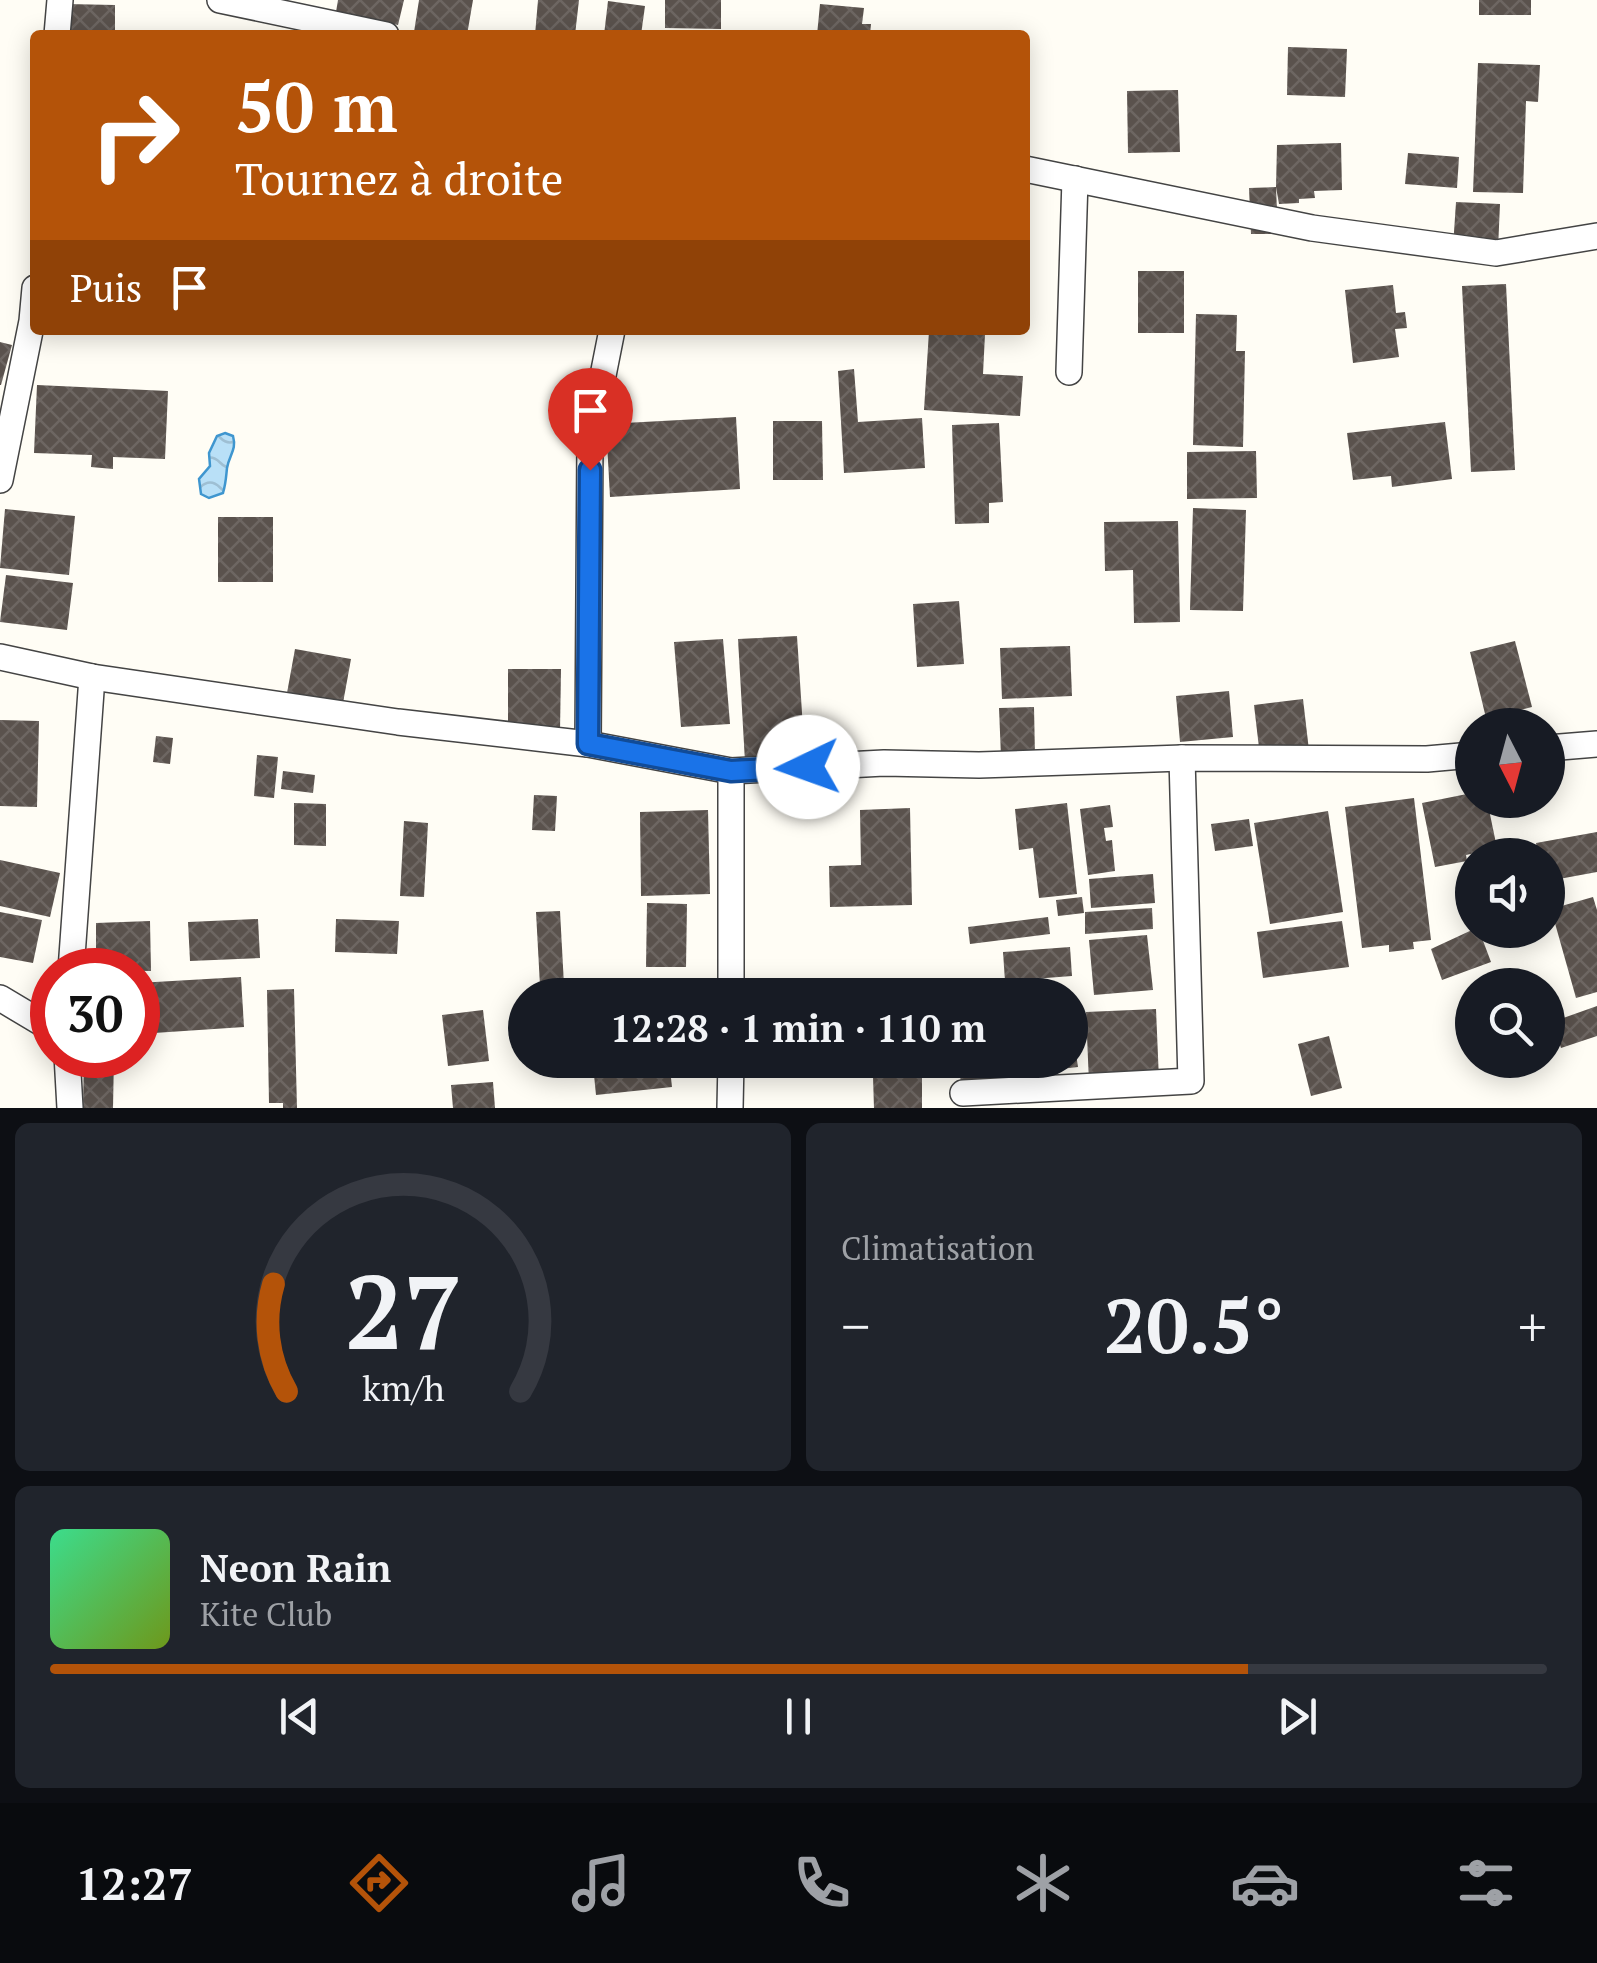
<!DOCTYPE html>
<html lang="fr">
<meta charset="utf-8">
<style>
:root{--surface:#171b24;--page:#20242c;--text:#f1f3f6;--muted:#9ea1a6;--line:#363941;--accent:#b45309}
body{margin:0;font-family:"PT Serif",serif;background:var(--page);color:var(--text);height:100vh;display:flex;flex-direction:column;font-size:38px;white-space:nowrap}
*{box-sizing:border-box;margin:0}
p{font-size:32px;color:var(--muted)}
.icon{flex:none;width:55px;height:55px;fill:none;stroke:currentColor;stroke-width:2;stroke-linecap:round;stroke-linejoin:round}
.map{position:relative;height:1108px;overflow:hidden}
.sheet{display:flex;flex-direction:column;gap:15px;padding:15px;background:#0d0f14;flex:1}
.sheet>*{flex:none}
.hud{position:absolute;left:30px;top:30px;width:1000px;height:305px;border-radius:10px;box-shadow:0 5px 25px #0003;background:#b45309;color:#fff;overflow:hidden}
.needle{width:65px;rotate:174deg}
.tools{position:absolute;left:1455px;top:708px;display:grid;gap:20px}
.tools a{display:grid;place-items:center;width:110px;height:110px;border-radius:50%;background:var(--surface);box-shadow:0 5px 25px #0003;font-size:50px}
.speed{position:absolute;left:30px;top:948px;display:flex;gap:20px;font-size:50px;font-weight:700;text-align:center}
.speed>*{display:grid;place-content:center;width:130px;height:130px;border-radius:50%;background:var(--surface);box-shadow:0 5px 25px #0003;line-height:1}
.speed .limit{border:15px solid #d22;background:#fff;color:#111}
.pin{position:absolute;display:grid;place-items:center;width:85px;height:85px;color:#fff;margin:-102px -42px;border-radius:50% 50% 50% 0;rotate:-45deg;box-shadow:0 0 10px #0007}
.pin .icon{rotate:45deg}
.me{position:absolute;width:110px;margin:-55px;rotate:267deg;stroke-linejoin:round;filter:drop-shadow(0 0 8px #0008)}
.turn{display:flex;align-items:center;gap:35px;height:210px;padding:0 40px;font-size:45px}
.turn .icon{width:130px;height:130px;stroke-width:2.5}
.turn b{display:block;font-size:70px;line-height:85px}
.then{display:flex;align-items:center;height:95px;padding:0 40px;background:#0003;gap:20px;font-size:38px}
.big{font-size:75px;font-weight:600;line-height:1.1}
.sheet .tile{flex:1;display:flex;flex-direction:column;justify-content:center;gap:15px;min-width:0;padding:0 35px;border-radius:15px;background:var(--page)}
.sheet .dial{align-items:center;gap:0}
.dial svg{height:260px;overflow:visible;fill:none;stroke:var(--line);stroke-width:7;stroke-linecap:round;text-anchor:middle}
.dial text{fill:var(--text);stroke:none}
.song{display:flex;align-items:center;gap:30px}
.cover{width:120px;height:120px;border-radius:15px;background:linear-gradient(135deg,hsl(150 70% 55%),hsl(80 70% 35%))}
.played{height:10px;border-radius:5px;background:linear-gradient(90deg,var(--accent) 80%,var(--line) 80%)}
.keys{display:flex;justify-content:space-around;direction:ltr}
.heat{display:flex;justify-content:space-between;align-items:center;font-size:55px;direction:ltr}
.sheet .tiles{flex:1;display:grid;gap:15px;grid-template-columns:1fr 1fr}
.tile:last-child{grid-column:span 2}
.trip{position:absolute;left:508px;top:978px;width:580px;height:100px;border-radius:50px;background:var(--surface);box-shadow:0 5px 25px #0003;font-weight:600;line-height:100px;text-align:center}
.menu{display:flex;height:160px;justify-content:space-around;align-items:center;background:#090b0e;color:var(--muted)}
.menu .icon{width:70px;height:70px}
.menu .active{color:var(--accent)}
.menu b{font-size:45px;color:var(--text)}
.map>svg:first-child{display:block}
</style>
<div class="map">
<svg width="1597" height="1108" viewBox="0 0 1597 1108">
<defs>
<pattern id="water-waves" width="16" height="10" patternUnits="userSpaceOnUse" patternTransform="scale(2.5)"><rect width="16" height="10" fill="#b9e0f7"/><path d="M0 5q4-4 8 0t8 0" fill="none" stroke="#9ebfd3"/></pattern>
<pattern id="building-cross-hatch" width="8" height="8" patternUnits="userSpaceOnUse" patternTransform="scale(2.5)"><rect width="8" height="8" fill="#5a524d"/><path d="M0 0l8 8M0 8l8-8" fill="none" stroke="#6d6662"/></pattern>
</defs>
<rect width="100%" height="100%" fill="#fffdf5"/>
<path fill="url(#water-waves)" stroke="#3f96cf" stroke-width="2.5" d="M225,433L233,436C237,450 229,455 227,468C226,477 226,483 223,493L209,498L201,494L199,479L210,466L209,453L217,436Z"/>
<g fill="url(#building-cross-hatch)">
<polygon points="338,0 404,0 398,25 336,12"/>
<polygon points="419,0 473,0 467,35 431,35 414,32"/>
<polygon points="538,0 579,0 575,35 535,35"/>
<polygon points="665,0 721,0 721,29 665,28"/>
<rect x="1479" y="0" width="52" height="15"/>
<polygon points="608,1 645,6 641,35 604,35"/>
<polygon points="67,4 115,5 115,35 66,35"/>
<polygon points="820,4 864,8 862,24 871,24 870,35 817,35"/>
<polygon points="1288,47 1347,49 1345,97 1287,95"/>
<polygon points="1478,63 1540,65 1538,102 1526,101 1523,193 1473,192"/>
<polygon points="1178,90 1180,152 1128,153 1127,91"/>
<polygon points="1341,143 1342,190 1314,191 1315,198 1299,199 1299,203 1279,204 1276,187 1278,234 1251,234 1249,188 1276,187 1277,145"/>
<polygon points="1408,153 1459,157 1457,188 1405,184"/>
<polygon points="1456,202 1500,204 1498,249 1453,247"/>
<rect x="1138" y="271" width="46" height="62"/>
<polygon points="1506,284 1515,470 1471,472 1462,286"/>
<polygon points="1393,285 1396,313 1405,312 1407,328 1395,329 1399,357 1353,363 1345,290"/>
<polygon points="1196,314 1237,315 1236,351 1245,351 1243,447 1193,445"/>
<polygon points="929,331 985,334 983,374 1023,376 1020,416 924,410"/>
<polygon points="0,342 12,345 1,385 0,385"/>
<polygon points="854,369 858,422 922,418 925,468 844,473 838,371"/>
<polygon points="37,385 168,391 165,459 113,457 113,469 91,467 92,455 34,453"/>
<polygon points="736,417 740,489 610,497 606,424"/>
<polygon points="773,421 822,421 823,480 773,480"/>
<polygon points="1445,422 1452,479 1392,487 1391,476 1353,480 1347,433"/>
<polygon points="999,423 1003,502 989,503 989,523 955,524 952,425"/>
<polygon points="1256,451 1257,498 1187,499 1187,452"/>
<polygon points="1193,508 1246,510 1243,611 1190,610"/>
<polygon points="5,509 75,516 69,575 0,568"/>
<rect x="218" y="517" width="55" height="65"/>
<polygon points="1178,521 1180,622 1134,623 1133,570 1105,571 1104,522"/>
<polygon points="6,575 73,583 67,630 0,622"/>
<polygon points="959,601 964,664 917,667 913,604"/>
<polygon points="797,636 805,759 745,762 738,639"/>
<polygon points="723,639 730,724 681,727 674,642"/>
<polygon points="1515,641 1532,707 1486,718 1470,652"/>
<polygon points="1070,646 1072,696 1002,699 1000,648"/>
<polygon points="295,649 351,659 341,714 285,704"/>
<polygon points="508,669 561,669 560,731 508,731"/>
<polygon points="1229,691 1233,737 1180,742 1176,696"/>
<polygon points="1303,699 1310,759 1261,765 1254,705"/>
<polygon points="1034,707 1035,756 1001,757 999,708"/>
<polygon points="0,720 39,721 37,807 0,806"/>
<polygon points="156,736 173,738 170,764 153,762"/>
<polygon points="257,755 278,757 274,798 254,796"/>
<polygon points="283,771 315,775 313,793 281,789"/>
<polygon points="1472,793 1472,800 1487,800 1497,848 1466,855 1467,861 1435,867 1422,803"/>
<polygon points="534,795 557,796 555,831 532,830"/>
<polygon points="1414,798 1431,940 1413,942 1414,949 1389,952 1389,945 1362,948 1345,807"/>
<polygon points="294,803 326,804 326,846 294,845"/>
<polygon points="1067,803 1077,894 1039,898 1033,848 1019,850 1015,809"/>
<polygon points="1110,805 1113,827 1104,828 1106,841 1112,840 1115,871 1088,875 1080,809"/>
<polygon points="910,808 912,905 830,907 829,866 861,865 860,810"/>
<polygon points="708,810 710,894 641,896 640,812"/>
<polygon points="1328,811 1343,912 1270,924 1254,823"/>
<polygon points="1249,819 1253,846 1215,851 1211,824"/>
<polygon points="404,821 428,823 424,897 400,896"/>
<polygon points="1597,832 1597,872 1548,881 1548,855 1538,855 1536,843"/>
<polygon points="0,860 60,873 50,917 0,906"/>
<polygon points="1153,874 1155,903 1091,908 1089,879"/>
<polygon points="1082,897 1084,913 1058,916 1056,900"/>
<polygon points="1593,897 1597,910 1597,992 1576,998 1551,909"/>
<polygon points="647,903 687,904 686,967 646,967"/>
<polygon points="1152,908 1153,929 1085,934 1085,912"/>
<polygon points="560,911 564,985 540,986 536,912"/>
<polygon points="0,912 42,920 33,963 0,957"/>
<polygon points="1048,917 1050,934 970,944 968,927"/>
<polygon points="258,919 260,958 190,961 188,922"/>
<polygon points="336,919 399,921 397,954 335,952"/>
<polygon points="150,921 151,971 82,970 81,950 96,949 96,923"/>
<polygon points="1342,921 1349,967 1263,978 1257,932"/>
<polygon points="1472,930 1479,930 1491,962 1442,980 1431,949"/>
<polygon points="1147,935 1153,990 1094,995 1089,940"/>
<polygon points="1070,947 1072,976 1005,981 1003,952"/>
<polygon points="241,977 244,1027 139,1034 138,983"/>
<polygon points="294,989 297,1108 283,1108 283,1103 269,1103 267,990"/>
<polygon points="1597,1006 1597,1036 1561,1048 1552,1022"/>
<polygon points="1156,1009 1159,1080 1089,1083 1086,1012"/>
<polygon points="483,1010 489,1061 448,1066 442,1015"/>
<polygon points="1072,1027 1078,1067 1052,1070 1051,1060 1070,1060 1070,1028"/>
<polygon points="1329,1036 1342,1088 1311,1096 1298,1044"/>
<polygon points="84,1055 114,1055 113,1108 83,1108"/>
<polygon points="641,1060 669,1060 672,1087 596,1095 593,1065"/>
<polygon points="959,1060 1025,1060 1027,1080 961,1086"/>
<polygon points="922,1076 922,1108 874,1108 873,1077"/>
<polygon points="493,1082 495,1108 453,1108 451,1085"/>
</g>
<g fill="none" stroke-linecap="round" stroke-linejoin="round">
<defs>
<g id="street">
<polyline points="220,0 386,35"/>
<polyline points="57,35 60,0"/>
<polyline points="1025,169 1312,228 1496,253 1597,236"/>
<polyline points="1069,372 1075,179"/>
<polyline points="0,480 32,321 35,288"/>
<polyline points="0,657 92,677 398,722 588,744 731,771 884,763 979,765 1182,758 1427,759 1472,755"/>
<polyline points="588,744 590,441 612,330"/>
<polyline points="1548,748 1597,744"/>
<polyline points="71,970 92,677"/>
<polyline points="731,995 731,771"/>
<polyline points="0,998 52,1029"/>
<polyline points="67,1055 70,1108"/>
<polyline points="963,1093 1191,1081 1182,758"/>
<polyline points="730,1108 731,1060"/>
</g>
</defs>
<use href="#street" stroke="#444" stroke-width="28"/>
<use href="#street" stroke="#fff" stroke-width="25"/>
</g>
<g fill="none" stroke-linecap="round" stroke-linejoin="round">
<defs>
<polyline id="route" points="590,470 588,744 731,771 808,767"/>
</defs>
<use href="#route" stroke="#114b97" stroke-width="25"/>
<use href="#route" stroke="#1a73e8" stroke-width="18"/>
</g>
</svg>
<div class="tools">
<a><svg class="needle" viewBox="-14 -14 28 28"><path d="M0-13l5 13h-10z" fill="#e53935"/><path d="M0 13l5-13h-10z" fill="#9ea1a6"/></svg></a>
<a><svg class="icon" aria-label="sound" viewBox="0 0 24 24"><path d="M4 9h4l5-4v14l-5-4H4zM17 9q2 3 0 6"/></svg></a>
<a><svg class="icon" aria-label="search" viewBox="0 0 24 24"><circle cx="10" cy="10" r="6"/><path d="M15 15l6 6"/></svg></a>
</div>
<div class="speed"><div class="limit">30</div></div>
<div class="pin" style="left:590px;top:470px;background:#d93025"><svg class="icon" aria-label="arrive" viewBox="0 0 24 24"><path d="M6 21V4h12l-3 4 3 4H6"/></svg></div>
<svg class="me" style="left:808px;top:767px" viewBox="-20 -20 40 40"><circle r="19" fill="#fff"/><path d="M0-13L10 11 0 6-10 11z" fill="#1a73e8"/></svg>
<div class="trip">12:28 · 1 min · 110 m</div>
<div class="hud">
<div class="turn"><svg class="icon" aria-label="right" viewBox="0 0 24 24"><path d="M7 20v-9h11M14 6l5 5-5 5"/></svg><div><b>50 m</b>Tournez à droite</div></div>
<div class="then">Puis<svg class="icon" aria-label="arrive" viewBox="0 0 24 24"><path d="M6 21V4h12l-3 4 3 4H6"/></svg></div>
</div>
</div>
<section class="sheet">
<div class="tiles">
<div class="tile dial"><svg viewBox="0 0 100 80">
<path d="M14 69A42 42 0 1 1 86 69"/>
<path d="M14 69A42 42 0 0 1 10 36" stroke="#b45309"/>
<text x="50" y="56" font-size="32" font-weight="700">27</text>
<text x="50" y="72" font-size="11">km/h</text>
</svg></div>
<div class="tile"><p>Climatisation</p>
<div class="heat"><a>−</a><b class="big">20.5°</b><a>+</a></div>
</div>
<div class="tile">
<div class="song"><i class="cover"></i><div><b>Neon Rain</b><p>Kite Club</p></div></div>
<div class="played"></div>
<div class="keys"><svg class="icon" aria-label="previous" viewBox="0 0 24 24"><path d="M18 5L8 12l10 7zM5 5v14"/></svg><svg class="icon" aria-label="pause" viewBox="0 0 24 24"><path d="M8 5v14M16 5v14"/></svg><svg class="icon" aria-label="next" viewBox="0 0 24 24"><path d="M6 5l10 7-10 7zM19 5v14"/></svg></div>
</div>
</div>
</section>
<nav class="menu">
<b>12:27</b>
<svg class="icon active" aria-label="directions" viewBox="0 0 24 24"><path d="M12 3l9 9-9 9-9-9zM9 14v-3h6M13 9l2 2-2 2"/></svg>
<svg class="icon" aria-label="music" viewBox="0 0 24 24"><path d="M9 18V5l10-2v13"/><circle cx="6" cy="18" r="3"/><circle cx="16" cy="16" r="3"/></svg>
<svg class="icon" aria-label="phone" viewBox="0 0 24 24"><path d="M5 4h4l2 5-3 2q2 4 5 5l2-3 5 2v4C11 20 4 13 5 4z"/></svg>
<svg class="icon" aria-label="climate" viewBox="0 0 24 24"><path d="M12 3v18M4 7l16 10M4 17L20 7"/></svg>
<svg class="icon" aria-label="car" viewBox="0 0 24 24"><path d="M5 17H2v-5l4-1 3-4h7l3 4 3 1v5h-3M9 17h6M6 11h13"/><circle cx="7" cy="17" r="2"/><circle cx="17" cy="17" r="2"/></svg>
<svg class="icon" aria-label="filters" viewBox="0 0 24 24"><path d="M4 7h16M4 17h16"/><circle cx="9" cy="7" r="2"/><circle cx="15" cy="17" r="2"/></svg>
</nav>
